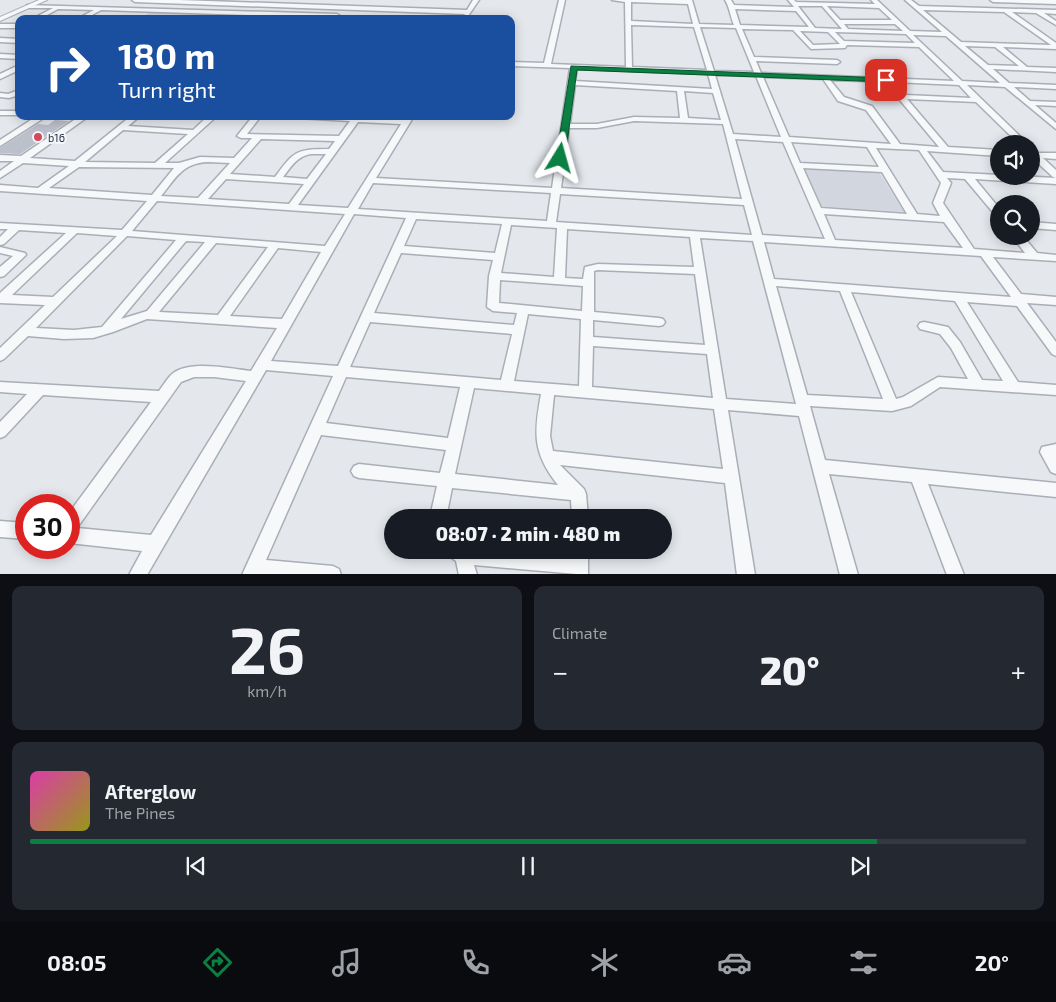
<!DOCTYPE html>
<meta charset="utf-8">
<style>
:root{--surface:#171b24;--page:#242831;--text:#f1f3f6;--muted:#9ea1a6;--line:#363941;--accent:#0b8043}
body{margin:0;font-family:"Exo 2",sans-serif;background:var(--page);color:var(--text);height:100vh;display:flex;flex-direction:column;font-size:19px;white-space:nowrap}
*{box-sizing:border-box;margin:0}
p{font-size:16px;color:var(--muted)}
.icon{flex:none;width:28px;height:28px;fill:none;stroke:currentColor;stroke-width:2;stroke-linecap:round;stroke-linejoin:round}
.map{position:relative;height:574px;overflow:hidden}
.details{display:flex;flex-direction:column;gap:12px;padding:12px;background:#0d0f14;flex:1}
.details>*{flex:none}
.hud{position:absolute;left:15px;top:15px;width:500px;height:105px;border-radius:10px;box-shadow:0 2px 12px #0003;background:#1a4fa0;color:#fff;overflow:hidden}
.controls{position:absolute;left:990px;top:135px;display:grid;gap:10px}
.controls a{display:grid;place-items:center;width:50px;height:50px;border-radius:50%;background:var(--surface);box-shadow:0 2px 12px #0003;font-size:25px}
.speed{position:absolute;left:15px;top:494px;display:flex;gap:10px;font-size:25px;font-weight:700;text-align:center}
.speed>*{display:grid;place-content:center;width:65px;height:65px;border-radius:50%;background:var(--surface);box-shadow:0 2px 12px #0003;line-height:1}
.speed .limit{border:8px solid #d22;background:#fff;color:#111}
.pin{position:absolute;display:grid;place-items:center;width:42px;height:42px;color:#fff;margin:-21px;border-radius:10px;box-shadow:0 2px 8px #0006}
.me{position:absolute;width:55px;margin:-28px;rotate:8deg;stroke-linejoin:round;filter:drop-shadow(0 0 4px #0008)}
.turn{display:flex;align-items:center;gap:18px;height:105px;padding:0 20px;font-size:22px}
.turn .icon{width:65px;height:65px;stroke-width:2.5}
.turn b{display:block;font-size:35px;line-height:42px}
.big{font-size:38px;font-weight:800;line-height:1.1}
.details .card{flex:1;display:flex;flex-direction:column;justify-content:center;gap:8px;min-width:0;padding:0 18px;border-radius:10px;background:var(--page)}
.details .dial{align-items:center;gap:0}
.dial b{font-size:65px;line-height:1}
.song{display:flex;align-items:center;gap:15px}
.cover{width:60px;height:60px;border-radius:8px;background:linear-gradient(135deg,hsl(320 70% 55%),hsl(60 70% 35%))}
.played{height:5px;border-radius:2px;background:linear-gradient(90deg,var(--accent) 85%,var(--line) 85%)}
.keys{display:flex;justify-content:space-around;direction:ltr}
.heat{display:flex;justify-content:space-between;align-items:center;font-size:28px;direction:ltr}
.details .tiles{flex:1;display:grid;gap:12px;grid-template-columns:1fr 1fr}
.card:last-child{grid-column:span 2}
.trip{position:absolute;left:384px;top:509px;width:288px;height:50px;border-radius:25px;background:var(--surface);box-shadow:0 2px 12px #0003;font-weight:800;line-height:50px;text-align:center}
.menu{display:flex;height:80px;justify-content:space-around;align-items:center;background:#090b0e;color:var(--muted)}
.menu .icon{width:35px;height:35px}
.menu .selected{color:var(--accent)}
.menu b{font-size:22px;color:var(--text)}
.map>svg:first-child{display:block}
</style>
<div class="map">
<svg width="1056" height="575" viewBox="0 0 1056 575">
<rect width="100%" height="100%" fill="#e4e7ec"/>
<g fill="#d2d6de">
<polygon points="151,12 229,13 221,19 138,19"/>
<polygon points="798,167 879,172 904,212 816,206"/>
</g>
<polygon fill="#bbc0ca" points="55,120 69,121 20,154 0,153 0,148 38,124 48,125"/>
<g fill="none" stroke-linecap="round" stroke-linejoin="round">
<defs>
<g id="minor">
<polygon points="132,0 179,0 467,10 473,0 479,0 466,19 463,17 465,14 135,2"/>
<path d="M559,0H565L551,64L626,67L625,2L612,0H692L699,24L734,25C730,16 730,8 725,0H731L734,5L794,7L788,0H794L796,2L875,4L871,0H877L910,31L942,32L905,0H911L919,6L1056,10V14L1044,13L1056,21V25L1036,13L1012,12L1056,43V49L1003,47L1027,67L1056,68V72L993,69L1009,83L1056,85V89L1014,87L1030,101L1056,102V106L1035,105L1056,123V129L1005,87L967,85L1028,144H1019L976,102L907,99L948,147L999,150V156L927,151L943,172L1056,178V184L975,179L999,208V217L996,216L965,179L947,178L951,183L943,203L974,249L1025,253L1012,236H1023L1037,253L1056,255V261L993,257L1021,294L1056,297V305L1027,303L1056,342V356L1052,354L1017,306L967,302L1018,382L1056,385V395L940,387L911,406L892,411L810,406L825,460L1056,483V497L928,484L964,575H947L912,482L829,474L858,575H840L799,416L728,410L755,575H737L725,483L560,465L584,489L586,494L588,518H572L571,500L452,488L448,508V518H432V508L437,486L359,478L354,476L351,471L354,466L359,464L440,473L446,450L321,435L266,560L333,566L339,569L341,575H242L333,376L266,370L147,575H129L142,551L69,543V513L151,402L43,395L5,436L0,438V422L27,394L0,392V382L159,391C163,386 166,380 171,375C188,359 230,369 251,371L277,328L147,319L113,332L93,338L64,339L28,336L4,359L0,361V348L45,305L0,303V293L66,233L19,230L4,244L0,245V237L8,229H0V223L122,230L147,201L0,191V185L38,188L69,166L23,163L0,178V171L14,161H0V155L21,156L80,116H89L30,158L75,161L131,116H140L128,126L193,130L208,116H217L165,163H179L200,157L234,158L252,138H241L237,136L253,116H261L247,134L339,136L350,121L298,118L294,116H362L404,120L406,116H414L376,178L552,188L570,68L511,66V62L544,63ZM631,2L688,4L693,24L631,21ZM798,6H822L842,29L815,28ZM827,6L879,8L892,20H840ZM735,9L796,11L809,27L740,25ZM923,10L1004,12L1051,45L961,42ZM844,24H895L903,31L848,29ZM631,25L694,27L707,70L632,67ZM700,27L736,28L754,72L714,71ZM742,29L793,30L811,49L845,48L847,45L919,47L954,81L761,73L756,61L837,64L840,62L837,60L754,57ZM800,31L828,32L840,44L813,45ZM835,32L906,34L915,43L844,41ZM913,35L946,36L1000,83L962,81ZM965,46L995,47L1019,66L988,65ZM577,69L708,74L712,89L575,81ZM715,75L756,76L781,137L733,134ZM763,77L823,79L838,101L866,110L891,144L789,137ZM830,80L865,81C877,98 878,98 899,99L939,147L900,144L872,106L844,97ZM872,81L959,85L971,98L884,94ZM575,85L677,91L680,118L634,117L597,124H570ZM684,91L713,93L721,120L688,118ZM634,121L723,124L742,199L561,188L569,128H597ZM358,122L401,124L348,208L298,205ZM123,130L188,134L155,163L85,162ZM261,139L335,141L329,149C296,149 294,151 275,177L230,174ZM735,139L783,142L825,239L762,235ZM791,142L867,147L879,167L800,163ZM876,148L919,150L941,183L933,203L940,216L917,214ZM311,154H326L307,179L283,177C291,167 297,156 311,154ZM208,162L230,163L198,198L161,196C176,178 182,163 208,162ZM79,167L174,168L152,195L49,188ZM803,168L882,172L907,214L821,208ZM226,179L304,184L289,204L208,199ZM373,183L551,193L547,221L358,209ZM560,194L744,205L752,235L556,222ZM157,201L345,214L325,246L132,231ZM354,214L406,218L338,366L271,361ZM824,214L944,222L963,248L835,240ZM416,219L502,224L495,253L404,246ZM511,225L557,228L554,277L501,273ZM567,229L690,237L694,267L598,264L585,267L583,279L565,278ZM77,233L117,236L53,297L12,295ZM127,236L176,240L102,327L74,330L36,328ZM700,238L753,241L796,404L726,399ZM186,241L205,242L147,311L121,319ZM764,242L981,256L1011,297L774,279ZM216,243L268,247L218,315L159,312ZM278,248L321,252L282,319L230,316ZM401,253L493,260L489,276L487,307L493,311L517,313L514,325L374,313ZM598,270L695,274L705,345L593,337V320L659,326L663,325L665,322L663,319L659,318L594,312V271ZM500,280L583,286L582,311L499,303ZM776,286L840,291L883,399L807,395ZM851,292L955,301L1003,381L982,380L960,342L948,327L924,322L920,323L918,326L920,329L940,334L951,348L968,379L938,377L903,397L896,399ZM528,314L581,319L579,386L514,381ZM370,322L512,334L501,380L350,367ZM593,346L707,354L713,398L592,387ZM194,377H214L246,381L151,535L77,528L181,382ZM346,377L460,387L448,438L326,423ZM474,388L541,394C534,432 532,453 558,485L455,474ZM554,395L714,409L723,469L553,451L550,436Z"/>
<polygon points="990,0 1056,0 1056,4 993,2"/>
<polygon points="27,5 337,14 340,16 337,18 101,10 85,19 77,19 94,10 58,9 40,19 32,19 53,8 29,8"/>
<rect x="0" y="24" width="19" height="4"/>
<polygon points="0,38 19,39 19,43 0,42"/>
<polygon points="0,54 19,55 19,59 0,58"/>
<polygon points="19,65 19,70 0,79 0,74"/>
<polygon points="19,90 19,95 9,98 0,97 0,93 8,94"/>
<rect x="0" y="111" width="19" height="4"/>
<polygon points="37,116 47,116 0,146 0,140"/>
<polygon points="1031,149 1038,153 1056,153 1056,159 1043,158 1056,170 1056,178 1053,177 1031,157"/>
<polygon points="1031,222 1056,224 1056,230 1031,228"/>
<polygon points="0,247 25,253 26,255 4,276 0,277 0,267 13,256 0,253"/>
<polygon points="1056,444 1056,474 1051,472 1040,452 1042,447"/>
<polygon points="0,521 26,523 26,539 0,537"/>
<polygon points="447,550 492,550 571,557 572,550 588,550 588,575 474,565 477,575 459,575 456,561 449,556"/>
</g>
<polygon id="tertiary" points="39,0 47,0 0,21 0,17"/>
</defs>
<use href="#minor" stroke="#a9aeb7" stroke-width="3"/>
<use href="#tertiary" stroke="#a9aeb7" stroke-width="2"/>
<use href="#minor" fill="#f7f8fa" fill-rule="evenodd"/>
<use href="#tertiary" fill="#f7f8fa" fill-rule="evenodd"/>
</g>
<polygon fill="#0b8043" stroke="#07532c" points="571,66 886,78 889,80 886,82 577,70 565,158 560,161 556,158"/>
<circle fill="#d1495b" stroke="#f4f6f9" stroke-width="2" cx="38" cy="137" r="5"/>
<g text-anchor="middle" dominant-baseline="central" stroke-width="4" stroke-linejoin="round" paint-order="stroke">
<g font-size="11" fill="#2b3445" stroke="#f4f6f9" text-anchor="start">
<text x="48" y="137">b16</text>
</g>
</g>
</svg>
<div class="controls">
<a><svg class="icon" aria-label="sound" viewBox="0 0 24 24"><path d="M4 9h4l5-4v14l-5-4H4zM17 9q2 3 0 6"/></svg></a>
<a><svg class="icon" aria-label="search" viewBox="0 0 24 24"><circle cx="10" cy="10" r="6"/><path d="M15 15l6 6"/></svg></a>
</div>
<div class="speed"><div class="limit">30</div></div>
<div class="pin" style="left:886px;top:80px;background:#d93025"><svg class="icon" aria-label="arrive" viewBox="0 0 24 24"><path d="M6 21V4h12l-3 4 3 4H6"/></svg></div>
<svg class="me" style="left:560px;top:158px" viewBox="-20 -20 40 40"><path d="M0-17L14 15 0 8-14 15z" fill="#0b8043" stroke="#fff" stroke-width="4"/></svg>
<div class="trip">08:07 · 2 min · 480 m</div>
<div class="hud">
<div class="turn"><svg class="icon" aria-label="right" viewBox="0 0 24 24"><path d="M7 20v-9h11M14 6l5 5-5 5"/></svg><div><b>180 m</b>Turn right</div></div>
</div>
</div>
<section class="details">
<div class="tiles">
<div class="card dial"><b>26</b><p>km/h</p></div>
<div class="card"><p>Climate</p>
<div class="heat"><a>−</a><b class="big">20°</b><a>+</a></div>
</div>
<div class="card">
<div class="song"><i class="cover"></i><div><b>Afterglow</b><p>The Pines</p></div></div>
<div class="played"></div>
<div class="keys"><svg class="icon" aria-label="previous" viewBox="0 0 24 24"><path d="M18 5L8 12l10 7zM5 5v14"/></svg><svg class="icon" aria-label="pause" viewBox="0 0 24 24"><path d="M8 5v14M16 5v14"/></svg><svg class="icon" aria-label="next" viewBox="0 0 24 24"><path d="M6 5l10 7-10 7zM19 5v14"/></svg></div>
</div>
</div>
</section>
<nav class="menu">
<b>08:05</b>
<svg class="icon selected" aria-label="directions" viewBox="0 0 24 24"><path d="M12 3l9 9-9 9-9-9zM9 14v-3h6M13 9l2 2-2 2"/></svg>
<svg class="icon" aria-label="music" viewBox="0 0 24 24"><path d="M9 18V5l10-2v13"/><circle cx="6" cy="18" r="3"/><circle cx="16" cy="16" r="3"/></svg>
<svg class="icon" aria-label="phone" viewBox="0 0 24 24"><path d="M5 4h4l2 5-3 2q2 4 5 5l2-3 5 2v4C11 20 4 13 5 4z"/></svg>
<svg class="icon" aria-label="climate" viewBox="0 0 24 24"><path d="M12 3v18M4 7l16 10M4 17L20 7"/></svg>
<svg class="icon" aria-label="car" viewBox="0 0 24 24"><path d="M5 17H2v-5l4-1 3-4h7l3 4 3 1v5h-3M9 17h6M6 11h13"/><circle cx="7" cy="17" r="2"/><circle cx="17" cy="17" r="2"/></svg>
<svg class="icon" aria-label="filters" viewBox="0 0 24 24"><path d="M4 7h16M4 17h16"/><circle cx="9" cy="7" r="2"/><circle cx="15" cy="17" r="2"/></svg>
<b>20°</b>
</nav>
